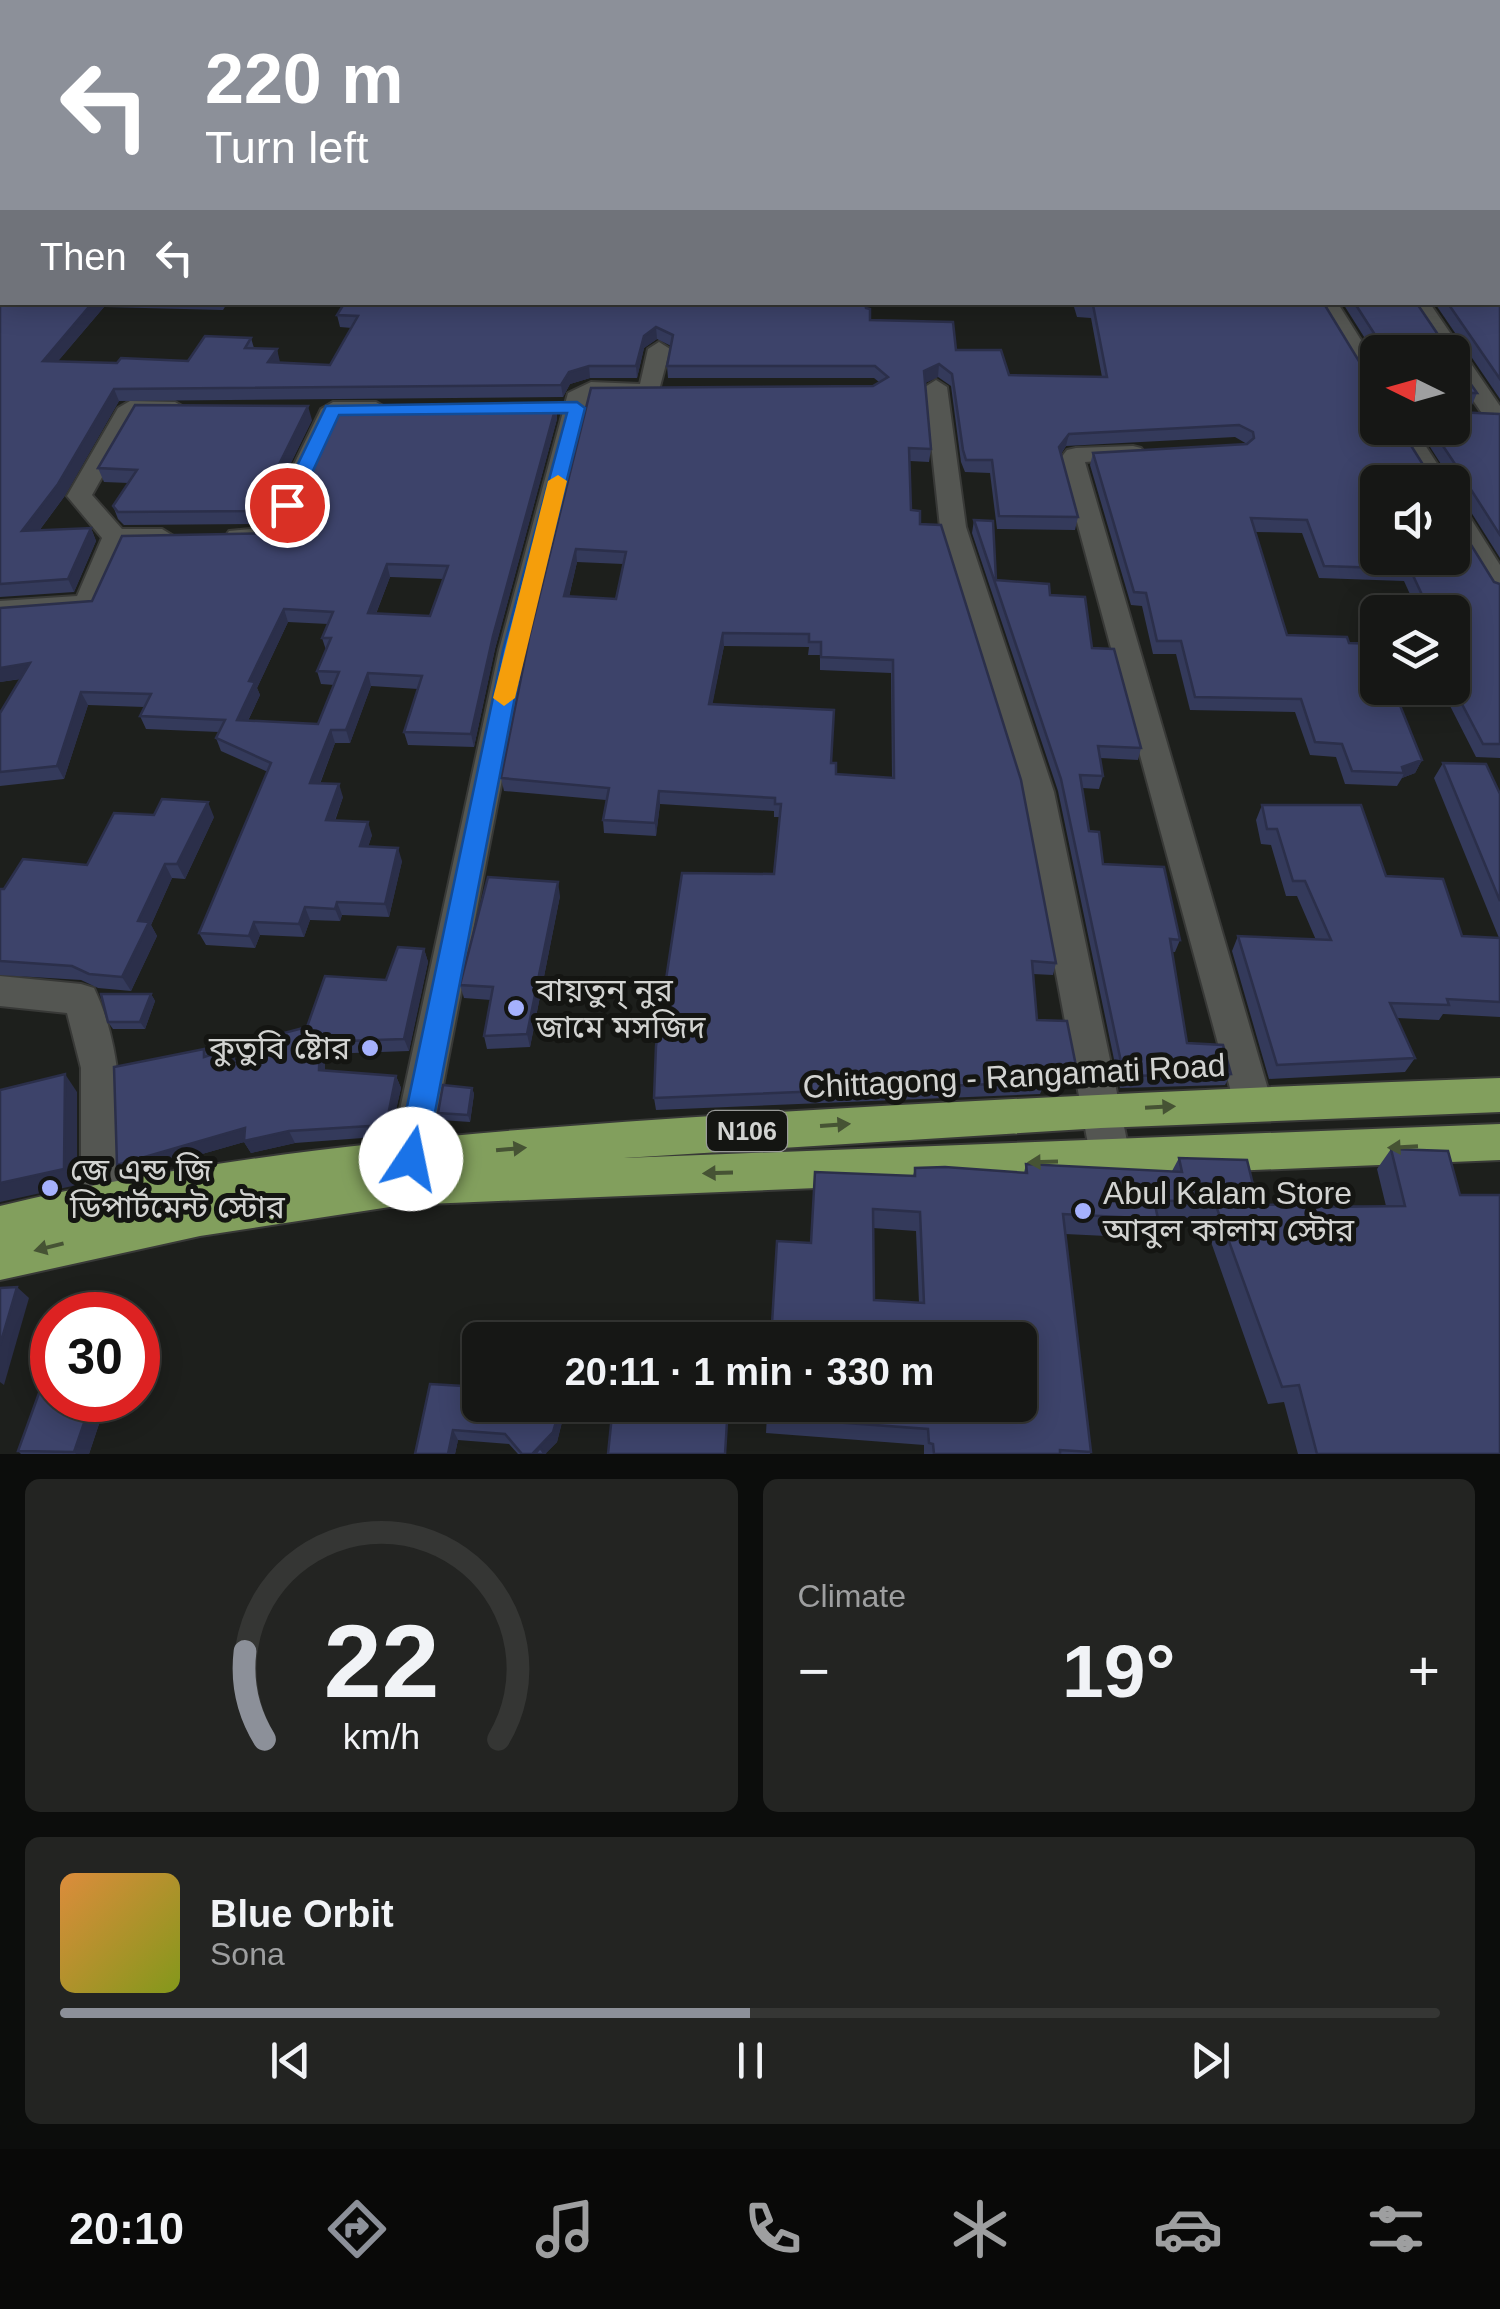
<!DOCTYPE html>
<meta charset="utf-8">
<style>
:root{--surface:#161715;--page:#232422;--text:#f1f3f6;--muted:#9e9fa0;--line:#353634;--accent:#8c9099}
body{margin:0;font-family:Helvetica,"Noto Sans Bengali",sans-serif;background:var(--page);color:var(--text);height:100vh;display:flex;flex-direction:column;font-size:38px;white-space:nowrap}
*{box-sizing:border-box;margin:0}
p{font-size:32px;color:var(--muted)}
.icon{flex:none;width:55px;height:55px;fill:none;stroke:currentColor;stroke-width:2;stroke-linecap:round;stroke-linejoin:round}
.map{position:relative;height:1454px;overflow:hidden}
.panel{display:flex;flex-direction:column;gap:25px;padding:25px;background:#0c0d0c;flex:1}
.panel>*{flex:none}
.top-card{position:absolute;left:0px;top:0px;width:1500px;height:305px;box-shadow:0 5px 25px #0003,0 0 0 2px var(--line);background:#8c9099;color:#fff;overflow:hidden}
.needle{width:65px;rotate:275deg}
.tools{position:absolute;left:1360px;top:335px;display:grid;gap:20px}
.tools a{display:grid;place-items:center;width:110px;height:110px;border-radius:15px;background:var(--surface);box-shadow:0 5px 25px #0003,0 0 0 2px var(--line);font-size:50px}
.speed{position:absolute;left:30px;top:1292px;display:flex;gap:20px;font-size:50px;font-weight:700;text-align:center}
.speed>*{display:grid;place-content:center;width:130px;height:130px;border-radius:50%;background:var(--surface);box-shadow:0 5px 25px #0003,0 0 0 2px var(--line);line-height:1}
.speed .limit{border:15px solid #d22;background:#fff;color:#111}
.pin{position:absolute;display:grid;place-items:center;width:85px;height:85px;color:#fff;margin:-42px;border:5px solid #fff;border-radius:50%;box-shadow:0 2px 10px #0007}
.me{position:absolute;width:110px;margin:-55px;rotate:11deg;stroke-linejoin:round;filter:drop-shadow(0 0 8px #0008)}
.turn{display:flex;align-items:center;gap:35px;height:210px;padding:0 40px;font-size:45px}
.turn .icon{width:130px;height:130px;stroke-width:2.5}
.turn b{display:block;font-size:70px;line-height:85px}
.then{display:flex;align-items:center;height:95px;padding:0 40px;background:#0003;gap:20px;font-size:38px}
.big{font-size:75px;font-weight:600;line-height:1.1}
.panel .card{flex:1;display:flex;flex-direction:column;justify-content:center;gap:15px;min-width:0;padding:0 35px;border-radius:15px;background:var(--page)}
.panel .dial{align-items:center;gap:0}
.dial svg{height:260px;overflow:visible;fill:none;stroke:var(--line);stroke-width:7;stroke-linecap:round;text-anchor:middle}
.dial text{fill:var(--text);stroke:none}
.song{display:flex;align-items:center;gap:30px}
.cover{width:120px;height:120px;border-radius:15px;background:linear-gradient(135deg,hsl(30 70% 55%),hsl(70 70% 35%))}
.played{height:10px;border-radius:5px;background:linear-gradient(90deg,var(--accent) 50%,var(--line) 50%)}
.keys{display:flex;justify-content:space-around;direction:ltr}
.heat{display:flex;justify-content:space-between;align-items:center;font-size:55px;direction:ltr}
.panel .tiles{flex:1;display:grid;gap:25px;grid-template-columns:1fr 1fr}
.card:last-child{grid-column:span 2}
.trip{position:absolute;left:462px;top:1322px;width:575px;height:100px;border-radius:15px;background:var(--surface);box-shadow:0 5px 25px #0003,0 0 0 2px var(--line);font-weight:600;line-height:100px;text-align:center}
.tab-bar{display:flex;height:160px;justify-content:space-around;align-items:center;background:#090908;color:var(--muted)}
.tab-bar .icon{width:70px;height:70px}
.tab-bar .selected{color:var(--accent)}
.tab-bar b{font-size:45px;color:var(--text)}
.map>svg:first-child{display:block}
</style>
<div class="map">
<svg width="1500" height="1454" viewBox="0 0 1500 1454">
<rect width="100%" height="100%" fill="#1d1f1c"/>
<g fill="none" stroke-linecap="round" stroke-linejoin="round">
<defs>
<g id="street">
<polygon points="1316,302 1337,302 1378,367 1378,393 1367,386"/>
<polygon points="1408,302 1429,302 1500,406 1500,423 1488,422 1452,370 1452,352 1441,352"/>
<polygon points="659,342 670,349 658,394 589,397 527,650 425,1179 419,1192 405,1198 391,1192 385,1179 499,650 568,393 591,382 640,384 648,349"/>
<polygon points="936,380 947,387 966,527 1054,792 1131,1160 1125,1173 1111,1179 1097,1173 1091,1160 1022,792 940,527 925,387"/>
<polygon points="130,401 175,402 187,409 175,416 137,415 92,495 122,529 162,529 175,537 162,545 125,545 97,610 0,619 0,601 77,596 102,538 67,496 118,408"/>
<polygon points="333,402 376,402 388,409 376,416 341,416 281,542 229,543 225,537 229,531 263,528 321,409"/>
<polygon points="1392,428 1414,428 1449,482 1425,482"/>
<polygon points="1133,446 1141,448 1145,453 1141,458 1085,462 1272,1103 1266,1115 1253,1120 1240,1115 1234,1103 1060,459 1067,450 1076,448"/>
<polygon points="1452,500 1461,503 1500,565 1500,596 1490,593 1452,530"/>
<path d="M0,976L81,984L94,988C129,1061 120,1146 121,1225L115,1239L101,1245L87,1239L81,1225V1068L67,1013L0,1006Z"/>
</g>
<path id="highway" d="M1500,1078V1112L1101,1128L624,1158L1500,1124V1160L403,1205L200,1236L0,1280V1206C242,1148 495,1130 743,1114C996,1099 1247,1087 1500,1078Z"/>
</defs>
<use href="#street" stroke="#383937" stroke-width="4"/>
<use href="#highway" stroke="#383937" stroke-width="4"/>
<use href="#street" fill="#545652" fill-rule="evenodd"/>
<use href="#highway" fill="#829f5d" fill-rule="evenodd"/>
</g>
<g fill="#343a5b" fill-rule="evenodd">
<path d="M0,0H75L73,2H98H2V302H228L223,310L104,307L58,361L117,363L121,358L188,361L205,336L251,338L254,348L277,349L279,363L330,365L352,328L340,327L337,315L345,302H865L866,308L870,309V320L953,322L956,350H1001L1009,375L1102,377L1091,318L1077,317L1074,307H1016L1015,302H1323L1368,376L1378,380V428H1400L1427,471L1446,472L1418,428H1452V352H1378V359L1342,302H1416L1443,342L1453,344L1454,360L1477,393L1472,405H1455V412L1500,414V558L1464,501L1455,499V519L1494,582L1500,584V758L1476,757L1445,696L1396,694L1422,760L1415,773L1402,778L1397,786L1345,784L1336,757L1310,755L1295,712L1190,710L1176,654H1153L1142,606L1131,605L1090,465L1093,453L1247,444L1235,437L1066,446L1061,454L1078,517L1075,530L997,529L990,473L965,472L961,462L951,386L938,377L925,383L931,449L929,462L910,461L911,510L920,511V524L941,525L1021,780L1056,963L1053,975L1033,974L1037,1020L1067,1021L1078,1076L1074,1088L1043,1087L1040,1094L656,1110L654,1098L656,1046L682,873L774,874L780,817H774V811L660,804L656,836L604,833L603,820L606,800L504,791L501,778L529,638L591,388L873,386L879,382L874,378H668L667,366L671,346L657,339L644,348L637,378H590L570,384L563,397L119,401L64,497L39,531L91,528L96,541L74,592L0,597ZM1378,482H1452V558H1378ZM1255,532L1302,533L1319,578L1404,581L1418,612H1452V688H1378V644L1349,643L1347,637L1287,635ZM577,562L623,564L616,599L569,597ZM724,646L809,647L808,655H820V670L891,673L892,778L836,774V763H831L834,710L712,704Z"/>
<polygon points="1075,0 1500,0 1500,399 1434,302 1498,302 1498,2 1076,2"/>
<path d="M556,406L557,419L495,649L474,747L408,745L404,732L418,689L371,686L350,743H335L320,784L343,797L335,821L372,835L368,847L402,861L389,917L342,915L340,921L310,920L304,937L260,935L255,948L206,945L199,933L268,772L221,751L216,738L219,732L146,729L140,716L144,707L88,705L64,779L0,786V713L21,679L0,682V608L92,601L277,533ZM390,577L444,579L430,616L376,614ZM288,622L328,624L322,638L326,650L317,671L321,684L334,685L318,724L248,721L260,695L257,688Z"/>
<polygon points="312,420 261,524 124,525 118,519 113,506 129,483 104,482 98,468"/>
<polygon points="974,520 996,580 1050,595 1092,648 1141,748 1138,760 1100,758 1103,776 1099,789 1082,788 1089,831 1103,864 1180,940 1175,952 1172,952 1187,1043 1231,1074 1225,1085 1120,1088 1058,791 972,533"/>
<polygon points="1443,763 1500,794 1500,1017 1443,1014 1439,1020 1397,1018 1415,1058 1405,1072 1269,1079 1232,951 1238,936 1316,940 1297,896 1286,896 1271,845 1261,844 1256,820 1262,805 1386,876 1462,936 1499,938 1434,778"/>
<polygon points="214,817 185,879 172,878 151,925 157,936 131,991 98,988 81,980 0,975 0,889 4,889 87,865"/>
<polygon points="560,896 530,1047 487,1049 484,1036 491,1000 464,998 460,985"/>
<polygon points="424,949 428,962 409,1051 325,1054 325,1071 396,1076 401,1088 390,1136 295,1143 251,1153 244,1142 125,1176 204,1049 208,1056 239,1061 281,1053 307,1027 386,980"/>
<polygon points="151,994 155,1001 145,1029 113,1029 108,1022"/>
<polygon points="472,1088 474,1094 470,1122 440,1120 438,1113"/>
<path d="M1391,1149L1500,1454H1298L1284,1402L1268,1404L1204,1222L1157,1220L1148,1238L1065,1234L1091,1452L1090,1454H924V1445L766,1433L771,1340L811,1243L913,1176L915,1168L1024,1173L1026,1164L1172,1171L1179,1158L1258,1205L1386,1206L1377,1169ZM873,1228L916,1231L919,1303L874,1300Z"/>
<polygon points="430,1384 559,1405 563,1418 557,1442 545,1454 518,1454 509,1444 458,1440 455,1454"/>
<polygon points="107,1400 89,1454 21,1454 18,1451"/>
</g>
<g fill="#2b2f4a">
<polygon points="93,302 102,302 104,307 48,373 43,361"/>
<polygon points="656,327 657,339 644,348 637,378 636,366 644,336"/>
<polygon points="277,349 280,362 272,374 268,362"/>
<polygon points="939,364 938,377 923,384 924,371"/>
<polygon points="589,366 590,378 570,384 563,397 561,385 569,372"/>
<polygon points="114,389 119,401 64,497 29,544 22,531"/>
<polygon points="308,406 312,420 261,524 256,511"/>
<polygon points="556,406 557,419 495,649 474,747 471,734 493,636"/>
<polygon points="1069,434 1066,446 1056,460 1059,447"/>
<polygon points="91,528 96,541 74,592 68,579"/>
<polygon points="576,549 577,562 566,609 564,596"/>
<polygon points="387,564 390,577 371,626 368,613"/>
<polygon points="284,609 288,622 257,688 260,695 242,733 237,720 249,681"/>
<polygon points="723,633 724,646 710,717 709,704"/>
<polygon points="30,663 37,676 0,682 0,668"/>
<polygon points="368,673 371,686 350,743 346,730"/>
<polygon points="81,692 88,705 64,779 57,766"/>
<polygon points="331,730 335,743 315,796 310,783"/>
<polygon points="1422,760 1415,773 1402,778 1404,773 1402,767"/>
<polygon points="339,784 343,797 330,833 326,820"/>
<polygon points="659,791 660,804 656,836 655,823"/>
<polygon points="208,802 214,817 185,879 177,864"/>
<polygon points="368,822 372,835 364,859 360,846"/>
<polygon points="398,848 402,861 389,917 385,904"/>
<polygon points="165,864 172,878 151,925 157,936 131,991 122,977 138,921"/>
<polygon points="558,882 560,896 530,1047 527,1034"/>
<polygon points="337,902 342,915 340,921 335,909"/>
<polygon points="305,907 310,920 304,937 299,924"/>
<polygon points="254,922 260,935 255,948 249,936"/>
<polygon points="424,949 428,962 409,1051 404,1039"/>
<polygon points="151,994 155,1001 145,1029 140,1022"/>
<polygon points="320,1042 325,1054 325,1082 319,1070"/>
<polygon points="65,1074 77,1092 77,1185 0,1202 0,1183"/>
<polygon points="396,1076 401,1088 390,1136 386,1125"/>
<polygon points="472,1088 474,1094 470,1122 468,1115"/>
<polygon points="245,1128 289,1131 295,1143 251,1153 244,1142 125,1176 117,1165"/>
<polygon points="17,1287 29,1298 4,1385 0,1382 0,1345"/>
<polygon points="92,1400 107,1400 89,1454 76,1454 74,1452"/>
<polygon points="560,1408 563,1418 557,1442 545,1454 532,1454"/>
<polygon points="453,1430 458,1440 455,1454 448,1454"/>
</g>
<g fill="#3d436a" stroke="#2b2f4a" stroke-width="2.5" fill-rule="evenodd">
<path d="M0,0H61L59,1L98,2H2V302H93L43,361L117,363L121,358L188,361L205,336L251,338L245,348L277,349L268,362L330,365L358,316L337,315L345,302H865L866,308L870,309V320L953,322L956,350H1001L1009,375L1107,377L1093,305H1079L1078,302H1323L1368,376L1378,380V428H1400L1427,471L1455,473L1459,470L1431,428H1452V352H1386L1354,302H1416L1443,342L1453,344L1454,360L1477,393H1455V412L1500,414V535L1470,488L1456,484L1455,519L1494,582L1500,584V744H1483L1452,685V612H1430L1410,569L1324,566L1307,520L1251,518L1287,635L1347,637L1349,643L1378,644V688H1393L1422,760L1402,767L1404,773L1352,771L1342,744L1315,742L1301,699L1195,697L1181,641H1157L1146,593L1134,592L1093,453L1247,444L1254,438L1253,432L1239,425L1069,434L1059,447L1078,517L999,516L992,460H966L963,450L952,374L939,364L924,371L931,449L909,448L911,510L920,511V524L941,525L1021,780L1056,963L1032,961L1037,1020L1067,1021L1078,1076L1043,1075L1044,1082L654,1098L656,1046L682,873L774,874L781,804H775V798L659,791L655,823L603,820L609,788L501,778L529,638L591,388L873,386L888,377L875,366H667L673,335L656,327L644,336L636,366H589L569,372L561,385L114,389L58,484L22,531L91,528L68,579L0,584ZM1378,482H1452V558H1378ZM576,549L626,552L616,599L564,596ZM723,633L809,634V642H821V657L893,660L894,778L836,774V763H831L834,710L709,704Z"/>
<polygon points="138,0 206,1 471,0 469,2 135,2"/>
<polygon points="571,0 637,0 636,2 569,2"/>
<polygon points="741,0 1019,0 1019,2 740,2"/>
<polygon points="1080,0 1500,0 1500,124 1499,125 1500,138 1500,379 1447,302 1498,302 1498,2 1081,2"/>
<polygon points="135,405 308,406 256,511 118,512 113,506 137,470 98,468"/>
<path d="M556,406L493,636L471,734L404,732L422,676L368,673L346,730H331L310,783L339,784L326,820L368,822L360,846L398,848L385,904L337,902L335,909L305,907L299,924L254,922L249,936L199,933L271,763L216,738L225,720L140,716L151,694L81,692L57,766L0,772V713L30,663L0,668V608L92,601L122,536L277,533L340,407ZM387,564L448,566L430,616L368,613ZM284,609L333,612L322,638H331L317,671L339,672L318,724L237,720L255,682L249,681Z"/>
<polygon points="974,520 993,521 996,580 1049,584 1050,595 1085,597 1092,648 1114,649 1141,748 1098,746 1103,776 1080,775 1089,831 1099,832 1103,864 1164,867 1180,940 1170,939 1187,1043 1223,1045 1231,1074 1124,1076 1061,779"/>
<polygon points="1443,763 1486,764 1500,794 1500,901"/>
<polygon points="162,799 208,802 177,864 165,864 138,921 149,922 122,977 89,974 72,966 0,961 0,889 4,889 23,859 87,865 114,813 154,815"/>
<polygon points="1262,805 1361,805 1386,876 1443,879 1462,936 1500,938 1500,1002 1447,999 1449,1005 1390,1003 1415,1058 1277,1065 1238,936 1331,940 1305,881 1293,881 1277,829 1267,829"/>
<polygon points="488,877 558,882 527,1034 484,1036 493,987 460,985"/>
<polygon points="398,947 424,949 404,1039 320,1042 319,1070 396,1076 386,1125 289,1131 244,1141 245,1128 117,1165 114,1067 204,1049 204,1057 233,1048 234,1062 281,1053 284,1033 307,1027 325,976 386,980"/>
<polygon points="101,994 151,994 140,1022 108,1022"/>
<polygon points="65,1074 64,1169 0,1183 0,1090"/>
<polygon points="443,1085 472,1088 468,1115 438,1113"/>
<path d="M1391,1149L1448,1151L1460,1195H1500V1454H1317L1299,1385L1282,1387L1215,1203L1154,1200L1158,1219L1063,1214L1091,1452L1060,1450V1454H934L933,1444L929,1443L928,1429L766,1417L767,1405H1020V1340H771L777,1241L811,1243L815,1172L915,1176V1168L945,1167L1027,1173L1026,1164L1182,1172L1179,1158L1247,1160L1258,1205L1322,1204L1324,1207L1405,1206ZM873,1209L920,1212L924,1303L874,1300Z"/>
<polygon points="17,1287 0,1345 0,1288"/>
<polygon points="43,1382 52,1382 52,1400 92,1400 74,1452 18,1451"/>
<polygon points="430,1384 480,1387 480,1405 559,1405 560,1408 553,1432 532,1454 522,1454 505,1434 453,1430 448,1454 415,1454"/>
<polygon points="613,1405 728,1405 725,1454 608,1454"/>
<polygon points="540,1448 545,1454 535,1454"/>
</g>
<defs><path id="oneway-solid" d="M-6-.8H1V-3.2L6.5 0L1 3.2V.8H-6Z" transform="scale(2.5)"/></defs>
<g fill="#465334">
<use href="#oneway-solid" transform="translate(1160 1107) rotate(-3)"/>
<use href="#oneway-solid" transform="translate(835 1125) rotate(-4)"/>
<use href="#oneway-solid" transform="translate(1403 1147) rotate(177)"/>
<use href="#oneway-solid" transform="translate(511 1149) rotate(-5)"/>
<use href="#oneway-solid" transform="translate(1043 1162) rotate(178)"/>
<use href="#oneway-solid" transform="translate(718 1173) rotate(178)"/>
<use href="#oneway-solid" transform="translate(49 1247) rotate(166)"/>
</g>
<polygon fill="#1a73e8" stroke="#114b97" stroke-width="2.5" points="577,402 585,408 524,650 426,1159 422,1169 411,1173 400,1169 396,1159 503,650 567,413 339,415 297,505 287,511 278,505 326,406"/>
<polygon fill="#f59e0b" points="558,475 567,481 515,698 504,706 493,698 548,481"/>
<g fill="#a5b1fc" stroke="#141512" stroke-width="4">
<circle cx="516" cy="1008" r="10"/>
<circle cx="370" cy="1048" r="10"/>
<circle cx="50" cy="1188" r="10"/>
<circle cx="1083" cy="1211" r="10"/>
</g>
<g text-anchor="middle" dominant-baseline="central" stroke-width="10" stroke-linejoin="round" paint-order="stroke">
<rect fill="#141512" stroke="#999a98" stroke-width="2.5" x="707" y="1111" width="80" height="40" rx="8"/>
<g font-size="25" font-weight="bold" fill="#d2d3d1">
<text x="747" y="1131">N106</text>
</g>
<g font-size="32" fill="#d2d3d1" stroke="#141512" text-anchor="start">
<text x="536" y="990">বায়তুন্ নুর<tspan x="536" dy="37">জামে মসজিদ</tspan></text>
<text x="350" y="1048" text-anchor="end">কুতুবি ষ্টোর</text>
<text x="70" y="1170">জে এন্ড জি<tspan x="70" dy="37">ডিপার্টমেন্ট স্টোর</tspan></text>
<text x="1103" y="1193">Abul Kalam Store<tspan x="1103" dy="37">আবুল কালাম স্টোর</tspan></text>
</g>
<g font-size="32" fill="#d2d3d1" stroke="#141512">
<text transform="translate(1014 1076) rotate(-3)">Chittagong - Rangamati Road</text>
</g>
</g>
</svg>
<div class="tools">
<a><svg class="needle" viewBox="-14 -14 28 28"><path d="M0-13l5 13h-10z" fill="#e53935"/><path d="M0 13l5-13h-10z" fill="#9e9fa0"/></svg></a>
<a><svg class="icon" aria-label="sound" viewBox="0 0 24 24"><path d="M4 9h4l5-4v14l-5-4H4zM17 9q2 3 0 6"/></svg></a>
<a><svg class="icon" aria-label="layers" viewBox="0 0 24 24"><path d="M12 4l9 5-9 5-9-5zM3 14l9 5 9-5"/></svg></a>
</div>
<div class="speed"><div class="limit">30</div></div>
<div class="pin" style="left:287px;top:505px;background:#d93025"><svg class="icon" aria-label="arrive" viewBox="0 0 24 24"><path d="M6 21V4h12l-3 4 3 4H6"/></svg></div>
<svg class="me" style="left:411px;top:1159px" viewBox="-20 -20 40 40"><circle r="19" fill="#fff"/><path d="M0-13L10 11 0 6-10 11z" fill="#1a73e8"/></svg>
<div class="trip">20:11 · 1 min · 330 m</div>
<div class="top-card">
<div class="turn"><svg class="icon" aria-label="left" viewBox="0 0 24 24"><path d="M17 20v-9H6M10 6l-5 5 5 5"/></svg><div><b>220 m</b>Turn left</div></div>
<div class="then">Then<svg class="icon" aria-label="left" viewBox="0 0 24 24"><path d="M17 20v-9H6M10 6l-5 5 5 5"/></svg></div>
</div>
</div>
<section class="panel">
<div class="tiles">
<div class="card dial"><svg viewBox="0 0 100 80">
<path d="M14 69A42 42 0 1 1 86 69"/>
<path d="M14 69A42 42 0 0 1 8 42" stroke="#8c9099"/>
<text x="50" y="56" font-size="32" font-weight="700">22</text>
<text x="50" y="72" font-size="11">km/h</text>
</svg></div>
<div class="card"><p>Climate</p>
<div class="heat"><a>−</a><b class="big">19°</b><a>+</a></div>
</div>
<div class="card">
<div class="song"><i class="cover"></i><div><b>Blue Orbit</b><p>Sona</p></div></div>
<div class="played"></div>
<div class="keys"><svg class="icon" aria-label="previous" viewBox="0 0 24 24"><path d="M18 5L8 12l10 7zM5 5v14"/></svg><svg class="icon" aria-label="pause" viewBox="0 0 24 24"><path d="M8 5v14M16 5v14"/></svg><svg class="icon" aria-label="next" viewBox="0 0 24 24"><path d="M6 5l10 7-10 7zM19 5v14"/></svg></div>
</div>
</div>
</section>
<nav class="tab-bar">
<b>20:10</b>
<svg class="icon selected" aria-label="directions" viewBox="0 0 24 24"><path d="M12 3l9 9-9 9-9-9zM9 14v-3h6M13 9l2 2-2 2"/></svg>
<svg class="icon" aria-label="music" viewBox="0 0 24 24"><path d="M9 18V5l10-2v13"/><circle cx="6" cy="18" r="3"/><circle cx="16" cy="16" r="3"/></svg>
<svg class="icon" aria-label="phone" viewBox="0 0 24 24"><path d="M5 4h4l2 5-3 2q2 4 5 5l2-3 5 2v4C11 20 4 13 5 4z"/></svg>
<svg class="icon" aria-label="climate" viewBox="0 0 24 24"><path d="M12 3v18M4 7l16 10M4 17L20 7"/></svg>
<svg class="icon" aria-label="car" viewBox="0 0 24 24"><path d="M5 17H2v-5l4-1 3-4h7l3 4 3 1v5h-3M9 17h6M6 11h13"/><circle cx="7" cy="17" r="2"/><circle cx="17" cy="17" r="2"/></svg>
<svg class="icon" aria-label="filters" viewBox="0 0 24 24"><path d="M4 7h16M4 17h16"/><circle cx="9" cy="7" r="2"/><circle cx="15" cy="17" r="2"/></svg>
</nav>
